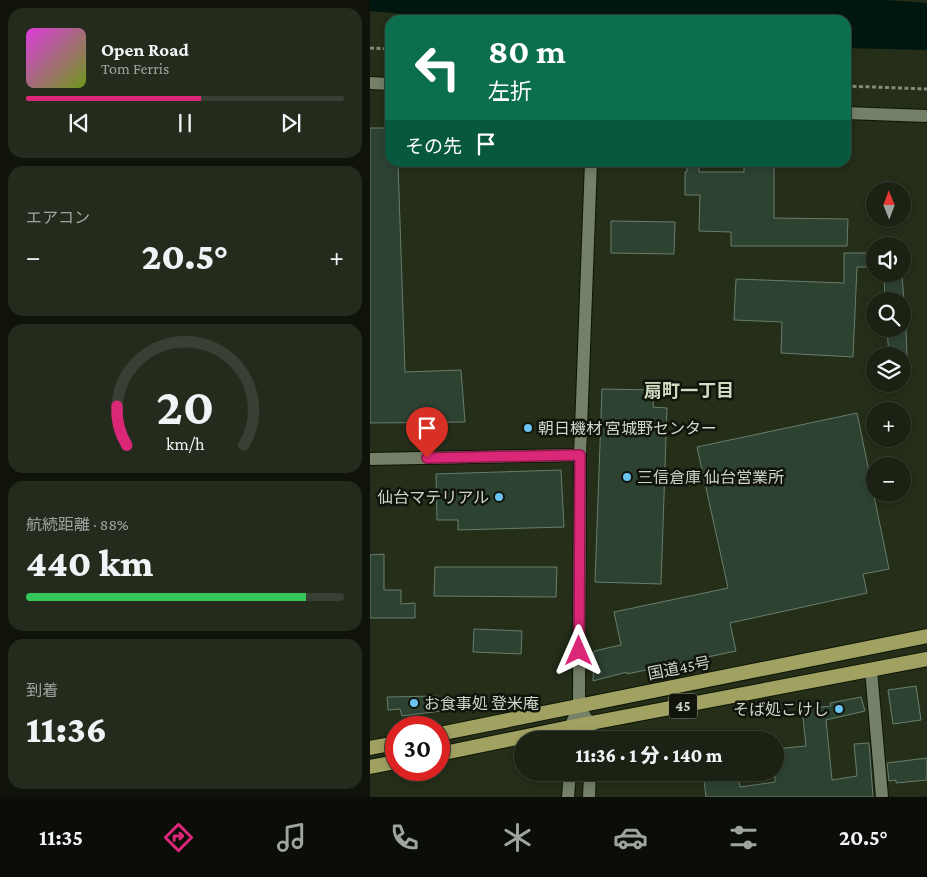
<!DOCTYPE html>
<html lang="ja">
<meta charset="utf-8">
<style>
:root{--surface:#1b2213;--page:#242a1c;--text:#f1f3f6;--muted:#a0a4a0;--line:#393f33;--accent:#db2777}
body{margin:0;font-family:"Crimson Pro","Noto Sans JP",serif;background:var(--page);color:var(--text);height:100vh;display:flex;flex-direction:column;font-size:19px;white-space:nowrap}
*{box-sizing:border-box;margin:0}
p{font-size:16px;color:var(--muted)}
.icon{flex:none;width:28px;height:28px;fill:none;stroke:currentColor;stroke-width:2;stroke-linecap:round;stroke-linejoin:round}
.map{position:relative;flex:1;overflow:hidden}
.details{display:flex;flex-direction:column;gap:8px;padding:8px;background:#0f130a;width:370px}
.details>*{flex:none}
.banner{position:absolute;left:15px;top:15px;width:466px;height:152px;border-radius:15px;box-shadow:0 2px 8px #0003,0 0 0 1px var(--line);background:#0b6e4f;color:#fff;overflow:hidden}
.needle{width:32px;rotate:359deg}
.tools{position:absolute;left:496px;top:182px;display:grid;gap:10px}
.tools a{display:grid;place-items:center;width:45px;height:45px;border-radius:50%;background:var(--surface);box-shadow:0 2px 8px #0003,0 0 0 1px var(--line);font-size:25px}
.speed{position:absolute;left:15px;top:716px;display:flex;gap:10px;font-size:25px;font-weight:700;text-align:center}
.speed>*{display:grid;place-content:center;width:65px;height:65px;border-radius:50%;background:var(--surface);box-shadow:0 2px 8px #0003,0 0 0 1px var(--line);line-height:1}
.speed .limit{border:8px solid #d22;background:#fff;color:#111}
.pin{position:absolute;display:grid;place-items:center;width:42px;height:42px;color:#fff;margin:-51px -21px;border-radius:50% 50% 50% 0;rotate:-45deg;box-shadow:0 0 5px #0007}
.pin .icon{rotate:45deg}
.me{position:absolute;width:55px;margin:-28px;rotate:0deg;stroke-linejoin:round;filter:drop-shadow(0 0 4px #0008)}
.turn{display:flex;align-items:center;gap:18px;height:105px;padding:0 20px;font-size:22px}
.turn .icon{width:65px;height:65px;stroke-width:2.5}
.turn b{display:block;font-size:35px;line-height:42px}
.then{display:flex;align-items:center;height:48px;padding:0 20px;background:#0003;gap:10px;font-size:19px}
.big{font-size:38px;font-weight:800;line-height:1.1}
.details .tile{flex:1;display:flex;flex-direction:column;justify-content:center;gap:8px;min-width:0;padding:0 18px;border-radius:15px;background:var(--page)}
.details .dial{align-items:center;gap:0}
.dial svg{height:130px;overflow:visible;fill:none;stroke:var(--line);stroke-width:7;stroke-linecap:round;text-anchor:middle}
.dial text{fill:var(--text);stroke:none}
.song{display:flex;align-items:center;gap:15px}
.cover{width:60px;height:60px;border-radius:8px;background:linear-gradient(135deg,hsl(300 70% 55%),hsl(80 70% 35%))}
.played{height:5px;border-radius:2px;background:linear-gradient(90deg,var(--accent) 55%,var(--line) 55%)}
.keys{display:flex;justify-content:space-around;direction:ltr}
.heat{display:flex;justify-content:space-between;align-items:center;font-size:28px;direction:ltr}
.charge{height:8px;border-radius:4px;background:linear-gradient(90deg,#34c759 88%,var(--line) 0)}
.trip{position:absolute;left:144px;top:731px;width:270px;height:50px;border-radius:25px;background:var(--surface);box-shadow:0 2px 8px #0003,0 0 0 1px var(--line);font-weight:800;line-height:50px;text-align:center}
.tab-bar{display:flex;height:80px;justify-content:space-around;align-items:center;background:#0b0e08;color:var(--muted)}
.tab-bar .icon{width:35px;height:35px}
.tab-bar .selected{color:var(--accent)}
.tab-bar b{font-size:22px;color:var(--text)}
main{display:flex;flex:1;min-height:0}
.map>svg:first-child{display:block}
</style>
<main>
<section class="details">
<div class="tile">
<div class="song"><i class="cover"></i><div><b>Open Road</b><p>Tom Ferris</p></div></div>
<div class="played"></div>
<div class="keys"><svg class="icon" aria-label="previous" viewBox="0 0 24 24"><path d="M18 5L8 12l10 7zM5 5v14"/></svg><svg class="icon" aria-label="pause" viewBox="0 0 24 24"><path d="M8 5v14M16 5v14"/></svg><svg class="icon" aria-label="next" viewBox="0 0 24 24"><path d="M6 5l10 7-10 7zM19 5v14"/></svg></div>
</div>
<div class="tile"><p>エアコン</p>
<div class="heat"><a>−</a><b class="big">20.5°</b><a>+</a></div>
</div>
<div class="tile dial"><svg viewBox="0 0 100 80">
<path d="M14 69A42 42 0 1 1 86 69"/>
<path d="M14 69A42 42 0 0 1 8 45" stroke="#db2777"/>
<text x="50" y="56" font-size="32" font-weight="700">20</text>
<text x="50" y="72" font-size="11">km/h</text>
</svg></div>
<div class="tile"><p>航続距離 · 88%</p><b class="big">440 km</b><div class="charge"></div></div>
<div class="tile"><p>到着</p><b class="big">11:36</b></div>
</section>
<div class="map">
<svg width="557" height="797" viewBox="0 0 557 797">
<rect width="100%" height="100%" fill="#242e19"/>
<polygon fill="#001710" points="0,0 516,0 557,3 557,50 476,48 476,20 100,20 0,11"/>
<g fill="#2e4232" stroke="#687e6c">
<polygon points="0,128 20,128 20,162 28,162 35,372 91,370 95,422 0,423"/>
<polygon points="317,162 329,162 329,172 374,172 374,162 404,162 404,218 478,219 477,246 361,246 361,232 329,231 330,195 315,195 315,172 317,172"/>
<polygon points="241,221 305,222 304,254 241,253"/>
<polygon points="474,253 505,253 505,267 487,267 483,357 411,353 412,322 364,320 366,279 474,283"/>
<polygon points="514,274 532,274 534,301 515,301"/>
<polygon points="517,329 536,329 537,356 519,356"/>
<polygon points="232,389 284,390 283,407 297,408 291,584 225,582"/>
<polygon points="487,413 519,569 493,574 497,593 360,623 366,651 257,674 257,672 223,681 224,651 251,645 244,612 358,588 327,447"/>
<polygon points="191,470 194,527 88,530 88,520 67,520 66,474"/>
<polygon points="14,554 14,590 31,590 31,604 45,603 45,618 0,618 0,555"/>
<polygon points="65,567 187,567 186,597 64,596"/>
<polygon points="104,629 152,631 151,654 103,652"/>
<polygon points="546,686 551,720 523,724 518,690"/>
<polygon points="68,696 71,711 32,716 30,709 18,710 17,697"/>
<polygon points="491,697 495,711 456,720 462,780 487,776 484,744 499,743 503,797 336,797 333,772 368,772 370,787 405,782 405,749 436,746 432,709 461,706 460,703"/>
<polygon points="557,758 557,780 526,783 526,780 519,781 517,763"/>
</g>
<g fill="none" stroke-linecap="round" stroke-linejoin="round">
<defs>
<g id="minor">
<polyline points="0,83 20,84"/>
<polyline points="476,113 557,116"/>
<polyline points="0,459 210,455"/>
<polyline points="501,670 512,797"/>
<polyline points="209,707 210,455 221,162"/>
</g>
<g id="tertiary">
<polyline points="209,707 220,724 221,740"/>
<polyline points="200,740 200,727 209,707"/>
<polyline points="198,797 200,772"/>
<polyline points="219,797 220,772"/>
</g>
<g id="trunk">
<polyline points="69,734 557,636"/>
<polyline points="0,748 26,743"/>
<polyline points="69,754 200,727 557,659"/>
<polyline points="0,767 26,762"/>
</g>
</defs>
<use href="#minor" stroke="#0d1604" stroke-width="14"/>
<use href="#tertiary" stroke="#0d1604" stroke-width="14"/>
<use href="#trunk" stroke="#0d1604" stroke-width="16"/>
<g stroke="#828a79" stroke-width="3" stroke-dasharray="4 2.5" stroke-linecap="butt">
<polyline points="0,48 20,49"/>
<polyline points="476,86 557,89"/>
</g>
<use href="#minor" stroke="#748068" stroke-width="12"/>
<use href="#tertiary" stroke="#748068" stroke-width="12"/>
<use href="#trunk" stroke="#a1a261" stroke-width="14"/>
</g>
<g fill="none" stroke-linecap="round" stroke-linejoin="round">
<defs>
<polyline id="route" points="57,458 210,455 209,651"/>
</defs>
<use href="#route" stroke="#8e194d" stroke-width="12"/>
<use href="#route" stroke="#db2777" stroke-width="9"/>
</g>
<g fill="#6bc3f2" stroke="#10140b" stroke-width="2">
<circle cx="158" cy="428" r="5"/>
<circle cx="257" cy="477" r="5"/>
<circle cx="129" cy="497" r="5"/>
<circle cx="44" cy="703" r="5"/>
<circle cx="469" cy="709" r="5"/>
</g>
<g text-anchor="middle" dominant-baseline="central" stroke-width="5" stroke-linejoin="round" paint-order="stroke">
<rect fill="#10140b" stroke="#969c8f" stroke-width="1" x="299" y="693.5" width="28" height="25" rx="4"/>
<g font-size="15" font-weight="bold" fill="#cfd6c8">
<text x="313" y="706">45</text>
</g>
<g font-size="16" fill="#cfd6c8" stroke="#10140b" text-anchor="start">
<text x="168" y="428">朝日機材 宮城野センター</text>
<text x="267" y="477">三信倉庫 仙台営業所</text>
<text x="119" y="497" text-anchor="end">仙台マテリアル</text>
<text x="54" y="703">お食事処 登米庵</text>
<text x="459" y="709" text-anchor="end">そば処こけし</text>
</g>
<g font-size="16" fill="#cfd6c8" stroke="#10140b">
<text transform="translate(309 668) rotate(-11)">国道45号</text>
</g>
<g font-size="18" font-weight="bold" fill="#cfdcc2" stroke="#10140b">
<text x="319" y="391">扇町一丁目</text>
</g>
</g>
</svg>
<div class="tools">
<a><svg class="needle" viewBox="-14 -14 28 28"><path d="M0-13l5 13h-10z" fill="#e53935"/><path d="M0 13l5-13h-10z" fill="#a0a4a0"/></svg></a>
<a><svg class="icon" aria-label="sound" viewBox="0 0 24 24"><path d="M4 9h4l5-4v14l-5-4H4zM17 9q2 3 0 6"/></svg></a>
<a><svg class="icon" aria-label="search" viewBox="0 0 24 24"><circle cx="10" cy="10" r="6"/><path d="M15 15l6 6"/></svg></a>
<a><svg class="icon" aria-label="layers" viewBox="0 0 24 24"><path d="M12 4l9 5-9 5-9-5zM3 14l9 5 9-5"/></svg></a>
<a>+</a>
<a>−</a>
</div>
<div class="speed"><div class="limit">30</div></div>
<div class="pin" style="left:57px;top:458px;background:#d93025"><svg class="icon" aria-label="arrive" viewBox="0 0 24 24"><path d="M6 21V4h12l-3 4 3 4H6"/></svg></div>
<svg class="me" style="left:209px;top:651px" viewBox="-20 -20 40 40"><path d="M0-17L14 15 0 8-14 15z" fill="#db2777" stroke="#fff" stroke-width="4"/></svg>
<div class="trip">11:36 · 1 分 · 140 m</div>
<div class="banner">
<div class="turn"><svg class="icon" aria-label="left" viewBox="0 0 24 24"><path d="M17 20v-9H6M10 6l-5 5 5 5"/></svg><div><b>80 m</b>左折</div></div>
<div class="then">その先<svg class="icon" aria-label="arrive" viewBox="0 0 24 24"><path d="M6 21V4h12l-3 4 3 4H6"/></svg></div>
</div>
</div>
</main>
<nav class="tab-bar">
<b>11:35</b>
<svg class="icon selected" aria-label="directions" viewBox="0 0 24 24"><path d="M12 3l9 9-9 9-9-9zM9 14v-3h6M13 9l2 2-2 2"/></svg>
<svg class="icon" aria-label="music" viewBox="0 0 24 24"><path d="M9 18V5l10-2v13"/><circle cx="6" cy="18" r="3"/><circle cx="16" cy="16" r="3"/></svg>
<svg class="icon" aria-label="phone" viewBox="0 0 24 24"><path d="M5 4h4l2 5-3 2q2 4 5 5l2-3 5 2v4C11 20 4 13 5 4z"/></svg>
<svg class="icon" aria-label="climate" viewBox="0 0 24 24"><path d="M12 3v18M4 7l16 10M4 17L20 7"/></svg>
<svg class="icon" aria-label="car" viewBox="0 0 24 24"><path d="M5 17H2v-5l4-1 3-4h7l3 4 3 1v5h-3M9 17h6M6 11h13"/><circle cx="7" cy="17" r="2"/><circle cx="17" cy="17" r="2"/></svg>
<svg class="icon" aria-label="filters" viewBox="0 0 24 24"><path d="M4 7h16M4 17h16"/><circle cx="9" cy="7" r="2"/><circle cx="15" cy="17" r="2"/></svg>
<b>20.5°</b>
</nav>
